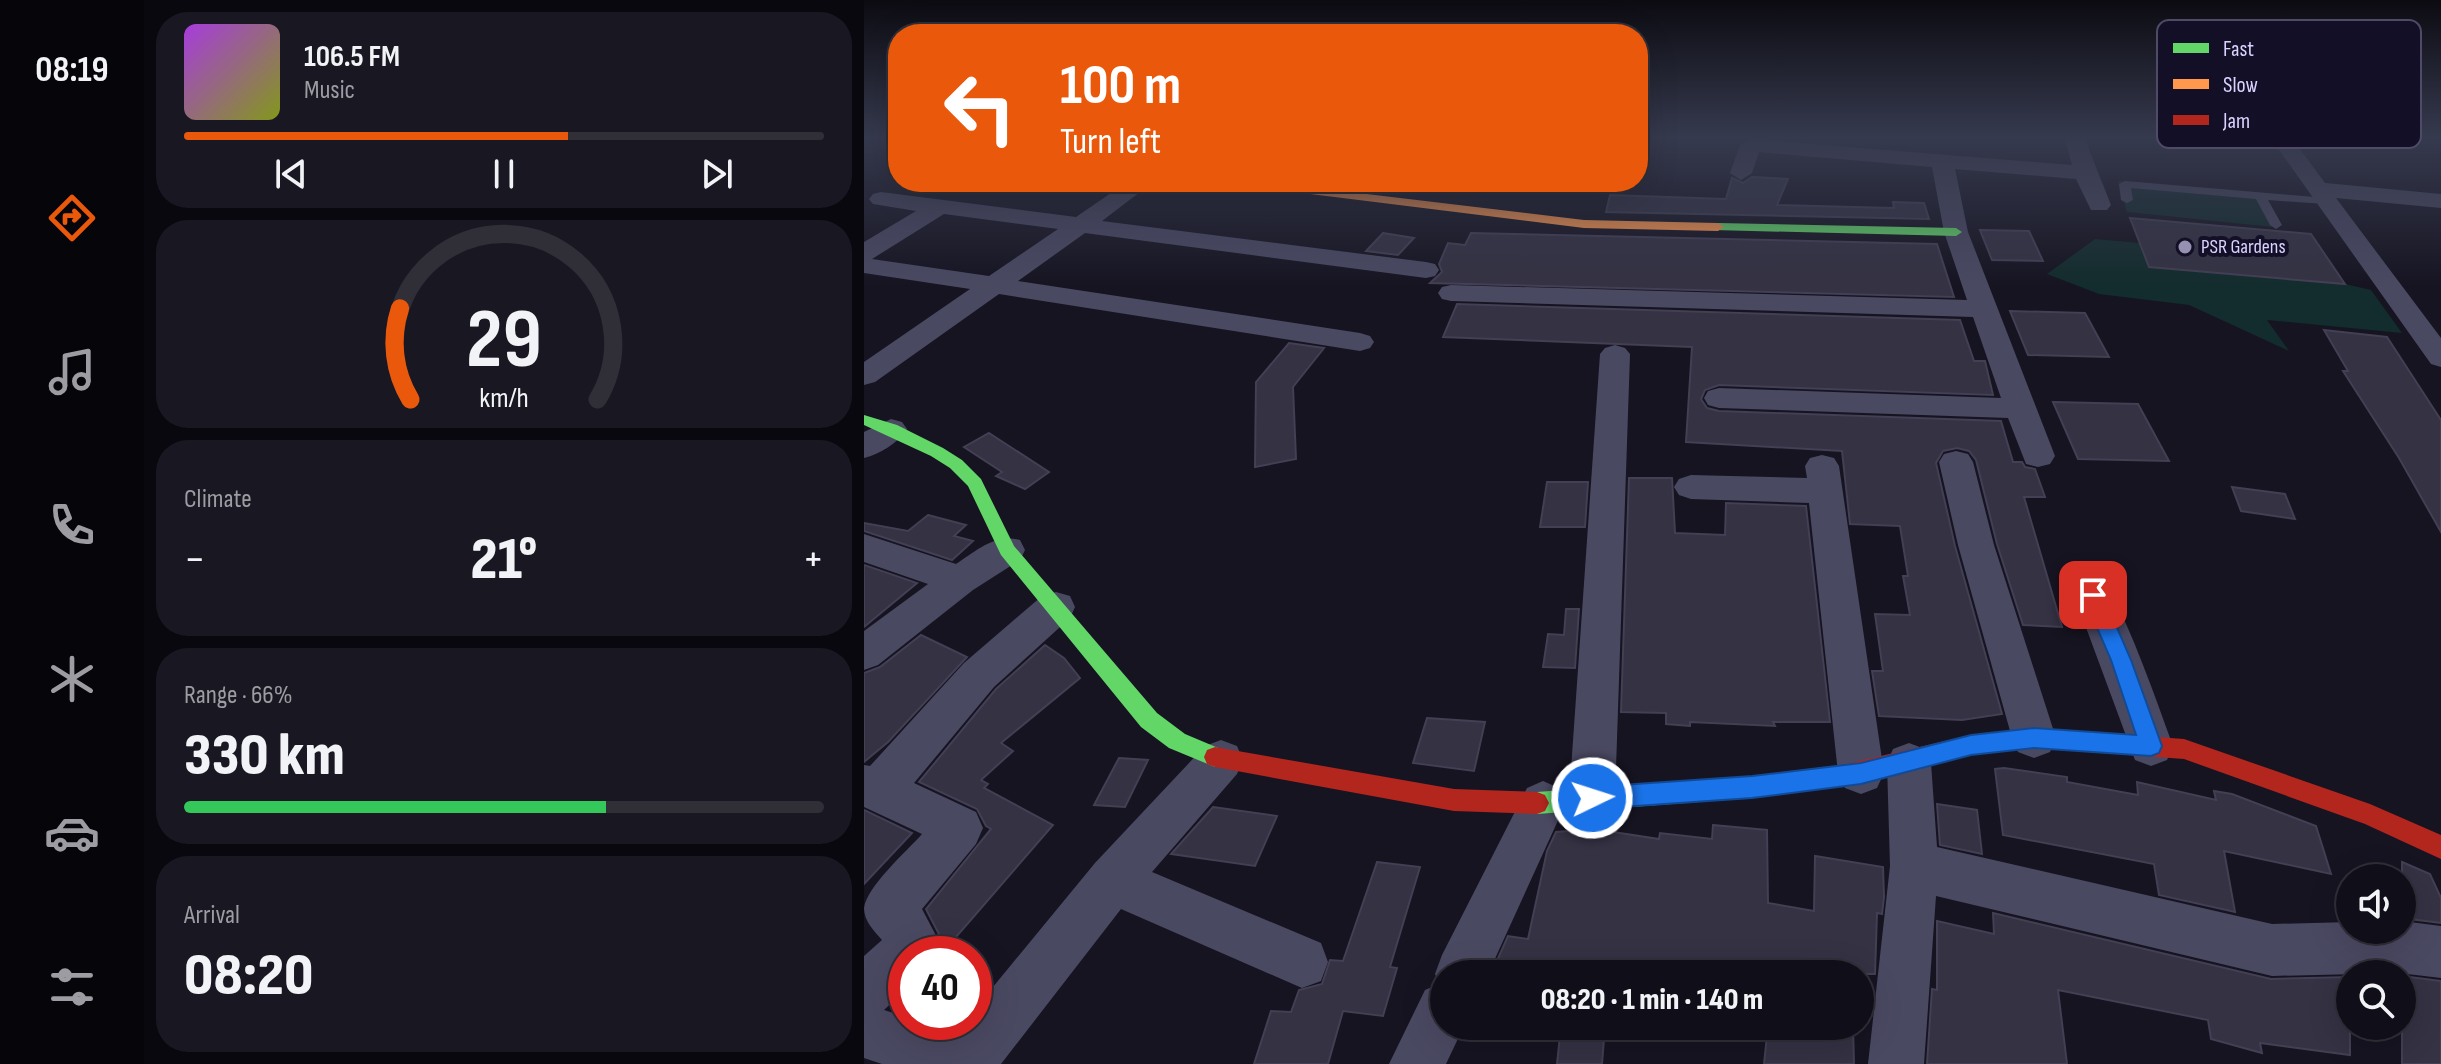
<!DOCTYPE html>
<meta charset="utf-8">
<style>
:root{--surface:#100f19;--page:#191822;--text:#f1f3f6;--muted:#9c9ca2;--line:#302f38;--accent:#ea580c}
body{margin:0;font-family:"Sofia Sans Condensed",sans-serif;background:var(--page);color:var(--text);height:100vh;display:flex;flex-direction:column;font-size:30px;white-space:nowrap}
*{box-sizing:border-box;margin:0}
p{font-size:26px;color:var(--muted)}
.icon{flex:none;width:44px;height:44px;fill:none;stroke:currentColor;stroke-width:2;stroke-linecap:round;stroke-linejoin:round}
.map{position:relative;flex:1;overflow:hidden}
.drawer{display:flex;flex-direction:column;gap:12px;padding:12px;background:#09080e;width:720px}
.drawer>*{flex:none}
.hud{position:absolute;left:24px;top:24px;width:760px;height:168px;border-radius:32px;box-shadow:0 8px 32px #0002,0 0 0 2px var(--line);background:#ea580c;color:#fff;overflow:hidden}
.buttons{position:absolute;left:1472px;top:864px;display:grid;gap:16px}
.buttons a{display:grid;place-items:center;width:80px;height:80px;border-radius:50%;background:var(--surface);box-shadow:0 8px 32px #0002,0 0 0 2px var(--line);font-size:40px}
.speed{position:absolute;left:24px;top:936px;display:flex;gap:16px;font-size:40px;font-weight:700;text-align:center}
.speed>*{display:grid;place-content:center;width:104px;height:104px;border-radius:50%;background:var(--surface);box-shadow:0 8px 32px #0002,0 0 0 2px var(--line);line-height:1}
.speed .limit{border:12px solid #d22;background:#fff;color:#111}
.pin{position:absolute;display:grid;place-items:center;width:68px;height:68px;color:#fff;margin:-34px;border-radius:16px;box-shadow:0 4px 12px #0006}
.me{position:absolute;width:88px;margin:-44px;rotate:86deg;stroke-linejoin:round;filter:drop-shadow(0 0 6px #0008)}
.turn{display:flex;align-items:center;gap:28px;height:168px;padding:0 40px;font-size:36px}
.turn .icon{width:104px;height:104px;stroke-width:2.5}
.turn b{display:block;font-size:56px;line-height:68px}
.big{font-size:60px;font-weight:800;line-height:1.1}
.drawer .card{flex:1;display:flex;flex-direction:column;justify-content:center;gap:12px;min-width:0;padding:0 28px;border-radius:32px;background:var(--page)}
.drawer .dial{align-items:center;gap:0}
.dial svg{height:208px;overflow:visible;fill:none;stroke:var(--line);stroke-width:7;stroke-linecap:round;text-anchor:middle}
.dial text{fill:var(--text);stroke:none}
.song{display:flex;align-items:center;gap:24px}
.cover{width:96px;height:96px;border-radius:12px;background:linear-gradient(135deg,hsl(280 70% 55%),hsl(70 70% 35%))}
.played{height:8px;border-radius:4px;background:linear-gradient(90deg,var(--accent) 60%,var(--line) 60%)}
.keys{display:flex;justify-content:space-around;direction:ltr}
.heat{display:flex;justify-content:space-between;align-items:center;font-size:44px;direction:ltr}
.charge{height:12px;border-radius:6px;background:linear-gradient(90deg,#34c759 66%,var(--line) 0)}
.trip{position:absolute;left:566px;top:960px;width:444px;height:80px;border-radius:40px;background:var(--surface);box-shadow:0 8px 32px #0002,0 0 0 2px var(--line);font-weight:800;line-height:80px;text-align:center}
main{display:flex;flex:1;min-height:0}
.tabs{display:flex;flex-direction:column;width:144px;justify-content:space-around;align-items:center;background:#06060a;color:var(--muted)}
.tabs .icon{width:56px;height:56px}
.tabs .active{color:var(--accent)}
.tabs b{font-size:36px;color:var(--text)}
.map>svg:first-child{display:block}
</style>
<main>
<nav class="tabs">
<b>08:19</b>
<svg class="icon active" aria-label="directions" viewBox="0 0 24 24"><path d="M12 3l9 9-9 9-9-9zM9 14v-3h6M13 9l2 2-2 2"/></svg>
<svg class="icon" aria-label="music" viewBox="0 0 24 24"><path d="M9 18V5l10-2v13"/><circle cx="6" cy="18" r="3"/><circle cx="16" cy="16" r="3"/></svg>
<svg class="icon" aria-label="phone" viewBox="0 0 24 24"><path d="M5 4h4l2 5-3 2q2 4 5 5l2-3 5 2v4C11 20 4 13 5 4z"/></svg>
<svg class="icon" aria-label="climate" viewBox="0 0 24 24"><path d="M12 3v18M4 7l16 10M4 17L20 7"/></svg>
<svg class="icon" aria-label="car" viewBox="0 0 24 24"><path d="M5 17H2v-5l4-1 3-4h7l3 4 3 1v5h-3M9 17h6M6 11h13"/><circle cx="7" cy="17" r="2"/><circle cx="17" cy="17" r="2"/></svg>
<svg class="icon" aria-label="filters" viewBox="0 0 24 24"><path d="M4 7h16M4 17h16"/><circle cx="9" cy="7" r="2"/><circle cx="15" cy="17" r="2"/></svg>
</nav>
<section class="drawer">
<div class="card">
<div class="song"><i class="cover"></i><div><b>106.5 FM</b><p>Music</p></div></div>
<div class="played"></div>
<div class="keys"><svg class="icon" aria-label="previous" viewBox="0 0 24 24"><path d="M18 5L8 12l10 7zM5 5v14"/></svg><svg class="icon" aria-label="pause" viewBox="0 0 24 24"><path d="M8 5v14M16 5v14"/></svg><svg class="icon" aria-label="next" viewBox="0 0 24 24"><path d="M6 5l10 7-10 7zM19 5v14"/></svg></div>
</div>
<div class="card dial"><svg viewBox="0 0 100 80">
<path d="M14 69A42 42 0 1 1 86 69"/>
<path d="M14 69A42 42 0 0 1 10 34" stroke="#ea580c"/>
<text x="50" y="56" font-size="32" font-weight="700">29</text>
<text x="50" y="72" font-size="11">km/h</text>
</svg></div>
<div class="card"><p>Climate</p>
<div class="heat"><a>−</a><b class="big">21°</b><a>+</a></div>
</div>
<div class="card"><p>Range · 66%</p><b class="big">330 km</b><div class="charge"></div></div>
<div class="card"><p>Arrival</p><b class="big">08:20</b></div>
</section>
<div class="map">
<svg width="1577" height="1064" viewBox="0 0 1577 1064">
<rect width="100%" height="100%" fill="#161421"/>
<g fill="#132c2d">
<polygon points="1254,181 1392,195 1409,227 1263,212"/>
<polygon points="1231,239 1276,243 1286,267 1481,284 1507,290 1538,333 1403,320 1425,351 1325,305 1235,294 1183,274"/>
</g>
<g fill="#343243" stroke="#433f54" stroke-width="2">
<polygon points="888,177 924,179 913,205 1030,208 1029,202 1060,203 1065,219 742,212 746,195 862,199 868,178 879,183"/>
<polygon points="1266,218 1447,234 1481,284 1285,267"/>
<polygon points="1116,230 1165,231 1179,261 1128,260"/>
<polygon points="519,233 550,238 534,255 502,251"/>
<polygon points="607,233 1073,244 1090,297 566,283 578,272 575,264 584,243 601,245"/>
<polygon points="593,304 1096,320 1110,361 1121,361 1129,395 855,385 841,390 837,399 843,408 855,411 1137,421 1149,462 1158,462 1161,467 1171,469 1181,497 1160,497 1198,627 1159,625 1133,544 1112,460 1105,451 1093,448 1079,451 1072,463 1091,546 1138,714 1098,720 1015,716 1008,671 1019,671 1011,614 1046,615 1039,576 1044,576 1036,526 986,524 978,451 822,442 828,347 579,337"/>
<polygon points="1146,311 1221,313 1245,357 1164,355"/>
<polygon points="1460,330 1523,337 1577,420 1577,532 1535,458 1479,371 1484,371"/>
<polygon points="425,343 460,348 429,387 432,459 391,467 392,382"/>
<polygon points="1189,402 1274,404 1305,461 1214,459"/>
<polygon points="125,433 185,472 161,489 132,476 138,472 100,447"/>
<polygon points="765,478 808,478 811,533 861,535 862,503 942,506 966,722 909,722 911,726 826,722 826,726 802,724 802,713 757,712"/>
<polygon points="683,482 724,482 721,527 676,527"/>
<polygon points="1368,487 1421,494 1431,519 1377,511"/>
<polygon points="64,515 102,525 90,536 109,541 88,560 0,531 0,523 44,531"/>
<polygon points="0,565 53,583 0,627"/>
<polygon points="702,609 715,609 711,668 679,667 684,634 700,635"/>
<polygon points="57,635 103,657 24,742 0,762 0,673 16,667"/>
<polygon points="181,645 200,658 216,678 137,743 149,751 117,780 124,784 120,788 189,825 86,944 78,940 62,909 127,829 122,826 113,809 55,782 132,689"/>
<polygon points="563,718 621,722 610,771 549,763"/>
<polygon points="255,758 284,760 261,807 230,805"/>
<polygon points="1140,768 1203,777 1203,782 1274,795 1273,782 1352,800 1350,791 1368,794 1452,826 1467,874 1360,851 1371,912 1295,895 1290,864 1139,835 1131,769"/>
<polygon points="1073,804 1113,810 1118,854 1076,845"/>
<polygon points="349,807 413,816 391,866 307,854"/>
<polygon points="0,810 48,833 0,884"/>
<polygon points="849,825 903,830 904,903 950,911 951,856 1019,867 1020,897 1018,914 1013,913 1011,974 627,974 644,936 664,939 683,851 692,832 730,829 795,839 796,833 848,839"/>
<polygon points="513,862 556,867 526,967 533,968 519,1016 479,1011 464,1064 390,1064 407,1011 427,1012 435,990 458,984 466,960 479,961"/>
<polygon points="1538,862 1566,874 1577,898 1577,923 1538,918"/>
<polygon points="1129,913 1407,979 1486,977 1486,1055 1396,1043 1398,1053 1347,1039 1344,1020 1194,990 1203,1064 1063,1064 1068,989 1073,990 1073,921 1130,934"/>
<polygon points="1538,976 1577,981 1577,1064 1538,1064"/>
<polygon points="697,1026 741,1026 738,1064 693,1064"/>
<polygon points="904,1026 989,1026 990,1064 900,1064"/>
</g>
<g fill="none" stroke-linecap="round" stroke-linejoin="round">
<polygon fill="#4a4962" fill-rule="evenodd" points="1261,181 1462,198 1468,201 1462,204 1404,200 1418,225 1412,229 1406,225 1392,199 1267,188 1269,200 1263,203 1257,200 1255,184"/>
<g fill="#4a4962" fill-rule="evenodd">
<polygon points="1200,137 1220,137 1247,205 1243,210 1227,210 1212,179 1091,169 1104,232 1191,456 1186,464 1174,467 1162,464 1144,418 855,408 844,405 840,398 844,391 855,388 1137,398 1109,317 587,301 578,299 574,293 578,287 587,285 1103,300 1080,232 1068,167 895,152 888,173 877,180 866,173 876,145 887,139 1208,165"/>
<polygon points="1406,137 1427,137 1461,183 1577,194 1577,208 1472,198 1577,338 1577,367 1567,364"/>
<path d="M263,182H289L238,221L562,262L571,264L575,270L571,276L562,278L221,233L154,281L496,333L506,336L510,342L506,348L496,351L135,294L11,382L0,385V362L106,289L0,273V242L52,211L9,204L5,199L9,194L17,192L212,217ZM80,214L194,229L125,276L8,259Z"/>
<polygon points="751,345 761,348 766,354 751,798 744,813 728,820 712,813 705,798 736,354 741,348"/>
<path d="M27,419L38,422L43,429C34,443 16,454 0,458V432Z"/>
<polygon points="1092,451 1104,454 1109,462 1130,545 1192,738 1186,752 1170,758 1154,752 1148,738 1094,545 1075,462 1080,454"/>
<polygon points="958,455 970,458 975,466 1020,773 1013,788 997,794 981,788 974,773 945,503 827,499 815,495 810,487 815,479 827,475 943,478 941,466 946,458"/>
<path d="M0,534L92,564C112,551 131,533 156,540L161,550L156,560L109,590L14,665L0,670V631L64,584L0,562Z"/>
<path d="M1229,580L1243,584C1270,636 1289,691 1309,746L1303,760L1287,766L1271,760L1210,595L1215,584Z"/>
<path d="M192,592L206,596L211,607L206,618L130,687L50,783L112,812L119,828L112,844L58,909L77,945L73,954H42V989L20,1010L42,1017V1022C61,1022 86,1039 100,1022H110V1010L231,863L341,746L357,740L373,746L379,760L373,774L288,872L457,943L464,962L457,981L438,988L257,909L137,1064H18L0,1058V956L18,940C10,931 0,921 0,908C3,886 43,851 58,834L0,807V765L6,766L100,663L178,596Z"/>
<polygon points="1045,743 1061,749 1067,763 1073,847 1408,924 1486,922 1486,930 1538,930 1538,921 1577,926 1577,978 1535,973 1408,976 1072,896 1060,1064 1004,1064 1026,866 1023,763 1029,749"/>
<polygon points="679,781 695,788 702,803 624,974 580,974 580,1026 600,1026 582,1064 525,1064 561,990 575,984 571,974 578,955 663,788"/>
</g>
<g fill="#63d668" fill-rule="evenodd">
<polygon points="854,223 1092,228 1098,232 1092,236 850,230 850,224"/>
<polygon points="0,415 33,425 79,448 98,460 117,479 150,546 293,713 321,734 359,750 362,757 359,764 351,767 305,748 277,727 137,555 104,486 86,468 67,456 0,425"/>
<polygon points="978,765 986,768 989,775 986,782 978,785 888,798 673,814 665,811 661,803 665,795 673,792 888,776"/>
</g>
<polygon fill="#ff974d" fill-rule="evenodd" points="367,182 401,182 720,220 854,223 860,227 854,231 720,228 373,185"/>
<g fill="#b3261e" fill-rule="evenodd">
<polygon points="1170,728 1320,739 1506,804 1577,835 1577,859 1501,824 1320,759 1170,748 1107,755 978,785 970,782 967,775 970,768 978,765 1107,735"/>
<polygon points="351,747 590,789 673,792 681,795 685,803 681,811 673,814 590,811 351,767 343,764 340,757 343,750"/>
</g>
</g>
<linearGradient id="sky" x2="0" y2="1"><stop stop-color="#0c0b12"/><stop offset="0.48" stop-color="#363a4e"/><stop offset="1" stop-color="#363a4e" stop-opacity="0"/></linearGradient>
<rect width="1577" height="286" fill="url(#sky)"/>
<polygon fill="#1a73e8" stroke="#114b97" stroke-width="2" points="1229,587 1236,589 1239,595 1267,660 1298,746 1295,753 1287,756 1170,748 1107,755 997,784 888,798 728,809 719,806 716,798 719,790 728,787 888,776 997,763 1107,735 1170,728 1272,735 1247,660 1219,595 1222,589"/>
<circle fill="#9591b1" stroke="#130f26" stroke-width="3" cx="1321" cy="247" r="8"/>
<g text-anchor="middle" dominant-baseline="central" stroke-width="8" stroke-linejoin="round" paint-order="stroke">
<g font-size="20" fill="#d9d4ff" stroke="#130f26" text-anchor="start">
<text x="1337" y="247">PSR Gardens</text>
</g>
</g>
<rect x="1293" y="20" width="264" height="128" rx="12" fill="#130f26" stroke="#4e4a67" stroke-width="2"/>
<rect x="1309" y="43" width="36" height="10" fill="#63d668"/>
<rect x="1309" y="79" width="36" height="10" fill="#ff974d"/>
<rect x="1309" y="115" width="36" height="10" fill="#b3261e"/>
<g font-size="22" fill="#d9d4ff">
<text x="1359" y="56">Fast</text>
<text x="1359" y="92">Slow</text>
<text x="1359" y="128">Jam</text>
</g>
</svg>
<div class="buttons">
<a><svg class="icon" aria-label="sound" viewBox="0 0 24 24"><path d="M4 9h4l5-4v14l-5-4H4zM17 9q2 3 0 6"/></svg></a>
<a><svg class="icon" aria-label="search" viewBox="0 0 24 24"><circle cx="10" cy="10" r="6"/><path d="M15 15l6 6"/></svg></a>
</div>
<div class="speed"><div class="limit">40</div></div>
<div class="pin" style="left:1229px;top:595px;background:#d93025"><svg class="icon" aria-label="arrive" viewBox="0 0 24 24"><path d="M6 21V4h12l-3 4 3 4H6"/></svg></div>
<svg class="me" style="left:728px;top:798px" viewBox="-20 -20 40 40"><circle r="17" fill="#1a73e8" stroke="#fff" stroke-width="3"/><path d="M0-11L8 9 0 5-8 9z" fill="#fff"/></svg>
<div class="trip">08:20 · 1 min · 140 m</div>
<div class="hud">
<div class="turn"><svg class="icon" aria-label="left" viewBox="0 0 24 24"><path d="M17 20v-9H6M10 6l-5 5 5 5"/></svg><div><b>100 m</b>Turn left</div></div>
</div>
</div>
</main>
